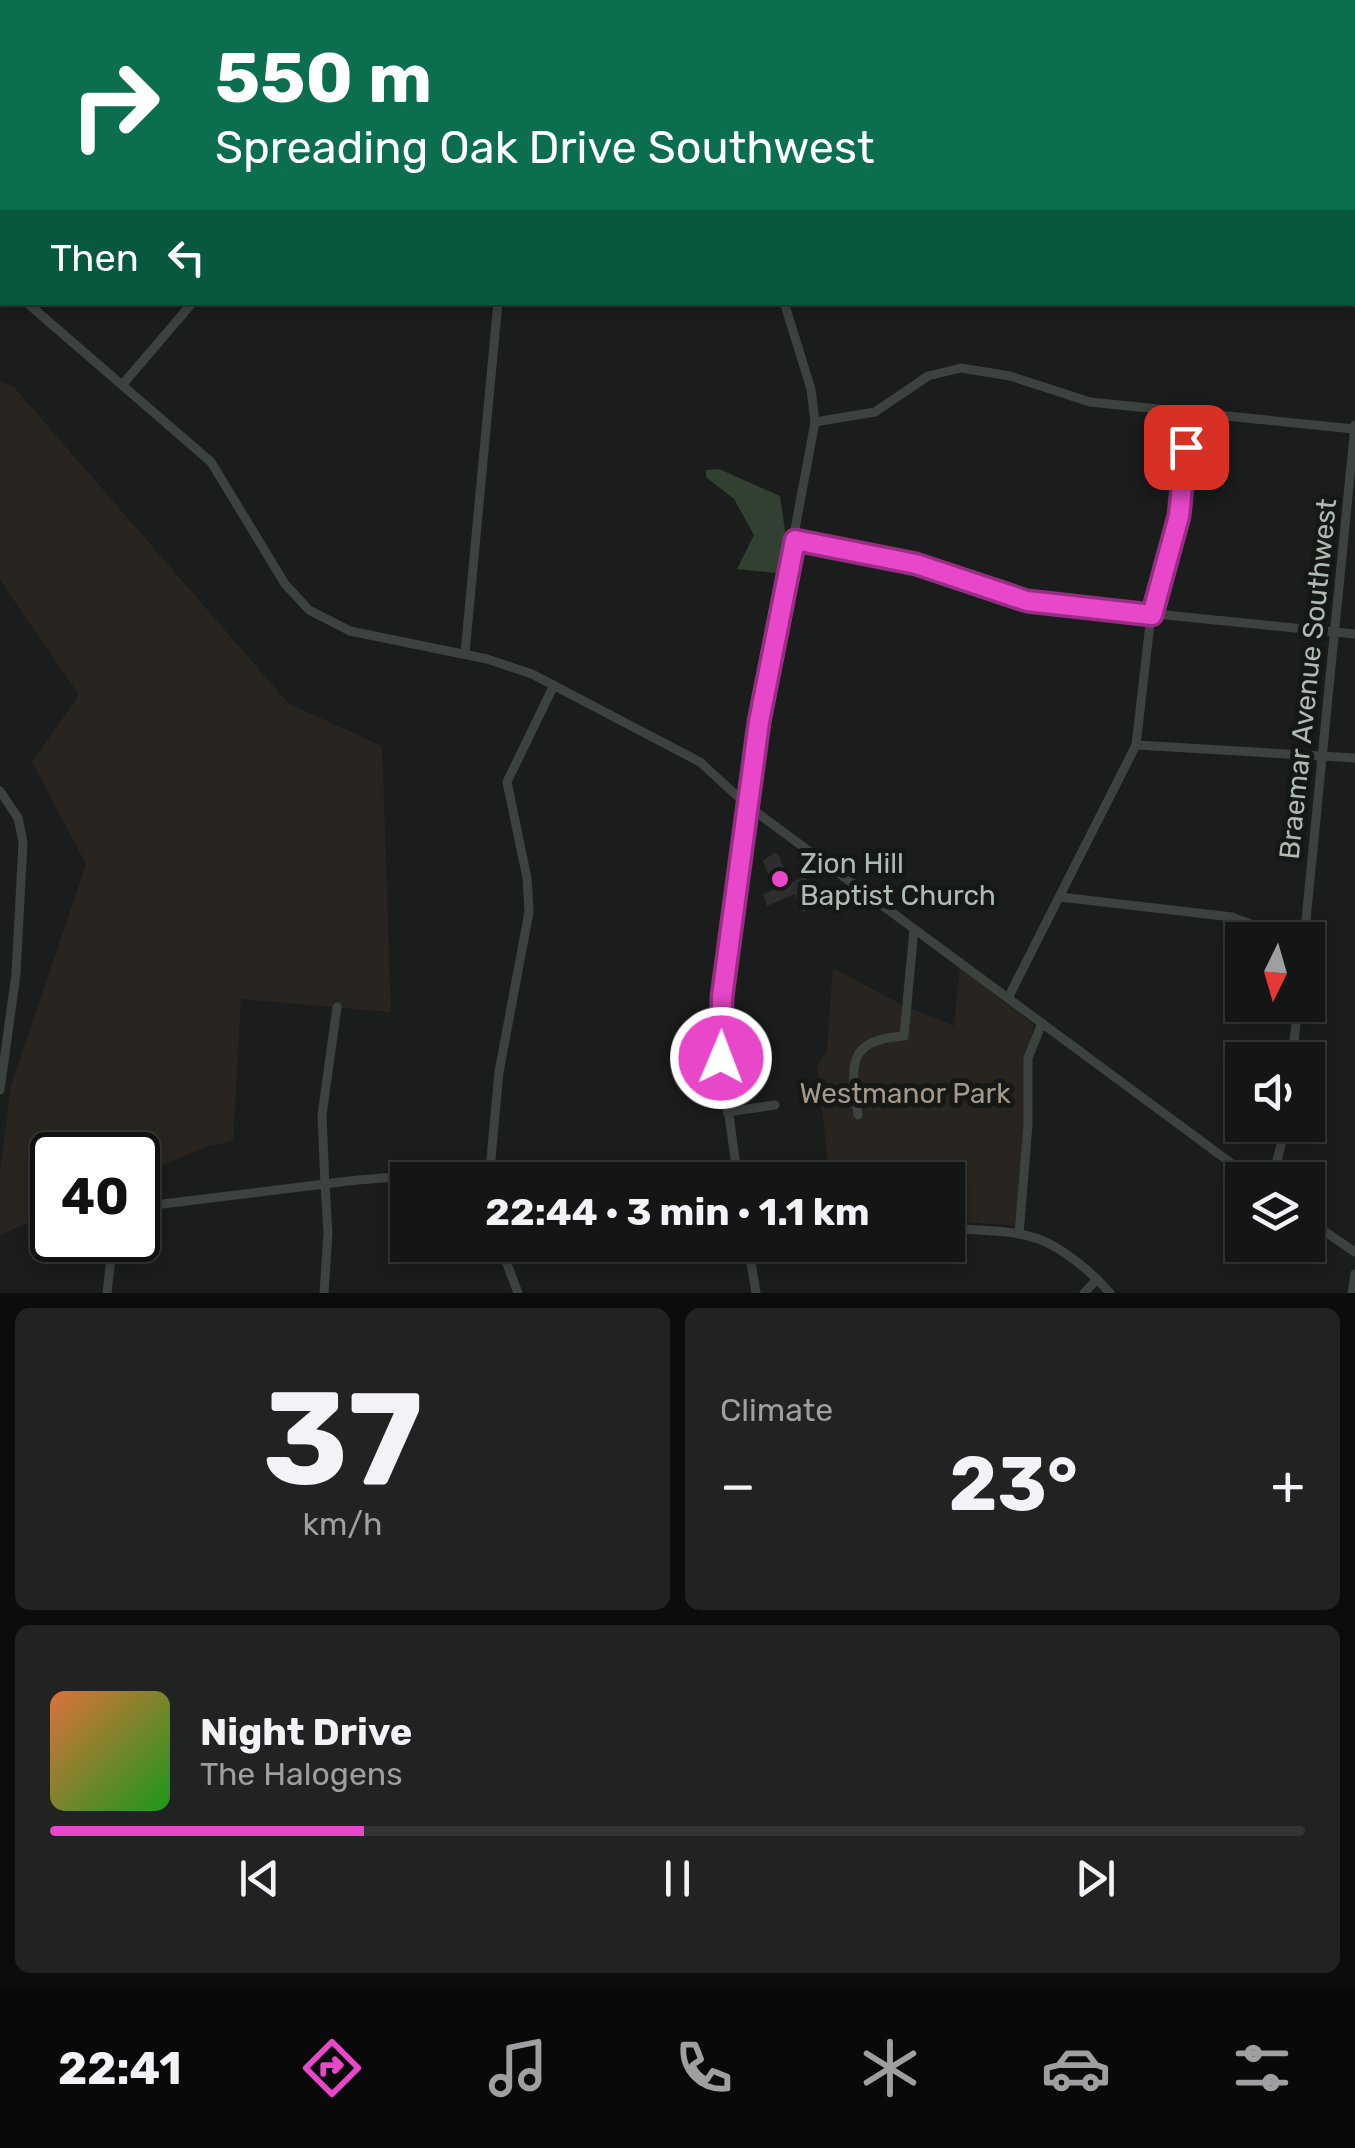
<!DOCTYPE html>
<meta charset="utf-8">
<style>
:root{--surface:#141615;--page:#212322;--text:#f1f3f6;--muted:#9d9fa0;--line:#333534;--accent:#e847ca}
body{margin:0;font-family:Rubik,sans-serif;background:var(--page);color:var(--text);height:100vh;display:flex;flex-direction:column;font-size:38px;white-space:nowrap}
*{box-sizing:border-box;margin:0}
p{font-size:32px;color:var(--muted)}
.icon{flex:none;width:55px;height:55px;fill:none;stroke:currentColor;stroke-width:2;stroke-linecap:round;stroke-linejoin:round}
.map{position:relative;height:1293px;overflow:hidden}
.drawer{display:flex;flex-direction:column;gap:15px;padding:15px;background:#0b0c0c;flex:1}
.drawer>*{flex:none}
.hud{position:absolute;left:0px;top:0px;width:1355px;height:305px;box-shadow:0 5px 15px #0003,0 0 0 2px var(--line);background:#0b6e4f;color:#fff;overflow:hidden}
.needle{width:65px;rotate:185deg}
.buttons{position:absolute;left:1225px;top:922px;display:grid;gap:20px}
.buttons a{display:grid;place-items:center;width:100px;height:100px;border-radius:0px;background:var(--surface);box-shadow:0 5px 15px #0003,0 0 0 2px var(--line);font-size:50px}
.speed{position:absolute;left:30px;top:1132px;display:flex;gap:20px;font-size:50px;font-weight:700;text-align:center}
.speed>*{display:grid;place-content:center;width:130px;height:130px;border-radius:50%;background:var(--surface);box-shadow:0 5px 15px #0003,0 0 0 2px var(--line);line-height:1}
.speed .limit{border:5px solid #111;border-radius:15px;background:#fff;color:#111}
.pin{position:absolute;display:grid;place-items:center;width:85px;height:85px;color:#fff;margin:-42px;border-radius:20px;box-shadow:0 5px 15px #0006}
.me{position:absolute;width:110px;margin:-55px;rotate:1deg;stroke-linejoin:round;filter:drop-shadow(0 0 8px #0008)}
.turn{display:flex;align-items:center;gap:35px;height:210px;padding:0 50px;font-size:45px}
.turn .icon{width:130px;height:130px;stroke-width:2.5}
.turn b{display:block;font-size:70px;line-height:85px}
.then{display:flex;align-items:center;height:95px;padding:0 50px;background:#0003;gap:20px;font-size:38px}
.big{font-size:75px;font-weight:700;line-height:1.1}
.drawer .widget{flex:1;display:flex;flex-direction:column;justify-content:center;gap:15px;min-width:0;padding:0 35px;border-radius:15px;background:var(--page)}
.drawer .dial{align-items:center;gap:0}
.dial b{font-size:130px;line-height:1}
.song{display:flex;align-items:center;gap:30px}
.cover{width:120px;height:120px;border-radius:15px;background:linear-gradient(135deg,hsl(20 70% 55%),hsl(120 70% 35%))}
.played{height:10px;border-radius:5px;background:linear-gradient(90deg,var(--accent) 25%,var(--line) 25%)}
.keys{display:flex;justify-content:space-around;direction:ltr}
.heat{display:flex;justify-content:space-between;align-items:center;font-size:55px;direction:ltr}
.drawer .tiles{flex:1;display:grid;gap:15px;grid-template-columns:1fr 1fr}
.widget:last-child{grid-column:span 2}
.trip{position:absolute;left:390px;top:1162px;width:575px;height:100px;border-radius:0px;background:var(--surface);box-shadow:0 5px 15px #0003,0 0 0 2px var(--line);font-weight:700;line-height:100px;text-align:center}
.dock{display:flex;height:160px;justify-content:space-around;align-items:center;background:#080908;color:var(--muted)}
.dock .icon{width:70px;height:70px}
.dock .on{color:var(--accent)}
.dock b{font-size:45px;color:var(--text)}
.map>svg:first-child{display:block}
</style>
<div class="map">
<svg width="1355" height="1293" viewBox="0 0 1355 1293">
<rect width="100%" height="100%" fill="#1b1d1c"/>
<g fill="#282521">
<polygon points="0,382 13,386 289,704 382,746 391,1012 241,999 233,1141 205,1147 138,1176 138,1155 52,1155 52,1212 0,1235 0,1174 11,1086 86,864 32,762 79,695 0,580"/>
<polygon points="833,968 902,1005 954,1026 960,968 1033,1024 1020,1226 948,1221 948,1180 940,1177 829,1170 817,1067 827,1050"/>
</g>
<polygon fill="#324031" points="719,469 780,496 785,531 777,573 737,569 754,535 734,499 706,477 706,470"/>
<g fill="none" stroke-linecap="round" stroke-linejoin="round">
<g stroke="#324031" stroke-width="2.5">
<polyline points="92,2 93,0"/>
<polyline points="0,86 2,83"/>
</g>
</g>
<polygon fill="#2b2e2c" points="774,853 778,854 790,883 805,876 817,904 812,908 803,912 795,894 767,906 763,894 775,889 763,861"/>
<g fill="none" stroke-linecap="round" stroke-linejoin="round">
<g stroke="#3c423e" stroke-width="9">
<polyline points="733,0 734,2"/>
<polyline points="340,2 341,0"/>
<polyline points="526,2 527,0"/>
<polyline points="1352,139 1355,140"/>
<polyline points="1352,272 1355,272"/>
<polyline points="0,286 2,288"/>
<polyline points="26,302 211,462 285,584 309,610 350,631 487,659 532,674 700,762 748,806 1254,1180"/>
<polyline points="123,384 193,302"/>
<polyline points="815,422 875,412 928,376 961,368 1010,376 1090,402 1354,429"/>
<polyline points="795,539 916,564 1027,601 1355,634"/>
<polyline points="465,653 498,302"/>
<polyline points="1136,745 1355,758"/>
<polyline points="0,791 18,818 23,842 16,974 0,1090"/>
<polyline points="1060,897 1232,917 1292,940"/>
<polyline points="1304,940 1355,425"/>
<polyline points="1008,998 1136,745 1151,615 1179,515 1189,413"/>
<path d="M337,1007L322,1115L325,1184C401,1173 477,1174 554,1180"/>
<polyline points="1292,1060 1298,1005"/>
<polyline points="727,1112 775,1105"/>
<path d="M858,1115C851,1067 845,1040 904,1036L914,929"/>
<polyline points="489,1180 499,1072 529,912 527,878 507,782 554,685"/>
<polyline points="738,1180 721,1058 722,997 759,722 815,422 811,389 784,302"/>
<polyline points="1272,1180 1286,1125"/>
<polyline points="138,1207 325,1184 328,1233 324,1293"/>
<polyline points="1308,1220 1355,1252"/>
<path d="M948,1228C1022,1234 1039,1226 1097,1279"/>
<polyline points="1019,1234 1028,1125 1028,1058 1042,1023"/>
<polyline points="500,1245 518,1293"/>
<polyline points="748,1245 756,1293"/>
<polyline points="107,1293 113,1240"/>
<polyline points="1084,1293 1097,1279 1110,1293"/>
<polyline points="1352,1293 1355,1274"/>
</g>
</g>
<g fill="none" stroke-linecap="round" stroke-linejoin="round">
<defs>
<polyline id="route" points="721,1058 722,997 759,722 795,540 916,564 1027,601 1152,615 1179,516 1186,447"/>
</defs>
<use href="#route" stroke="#972e83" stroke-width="25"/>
<use href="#route" stroke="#e847ca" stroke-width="18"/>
</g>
<circle fill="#e847ca" stroke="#161817" stroke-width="4" cx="780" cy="879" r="10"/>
<g text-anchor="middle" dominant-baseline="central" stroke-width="10" stroke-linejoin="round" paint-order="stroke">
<g font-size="28" fill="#aebbb1" stroke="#161817">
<text transform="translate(1308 679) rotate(-84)">Braemar Avenue Southwest</text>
</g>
<g font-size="28" fill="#aebbb1" stroke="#161817" text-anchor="start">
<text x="800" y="863">Zion Hill<tspan x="800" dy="32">Baptist Church</tspan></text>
</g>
<g font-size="28" fill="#a59887" stroke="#161817">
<text x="905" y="1093">Westmanor Park</text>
</g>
</g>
</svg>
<div class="buttons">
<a><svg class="needle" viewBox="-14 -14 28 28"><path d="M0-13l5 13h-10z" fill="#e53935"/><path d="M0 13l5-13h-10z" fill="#9d9fa0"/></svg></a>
<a><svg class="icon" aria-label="sound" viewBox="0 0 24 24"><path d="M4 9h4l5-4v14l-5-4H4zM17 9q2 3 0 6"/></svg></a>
<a><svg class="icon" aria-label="layers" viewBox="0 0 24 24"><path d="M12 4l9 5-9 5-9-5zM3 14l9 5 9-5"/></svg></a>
</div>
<div class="speed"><div class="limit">40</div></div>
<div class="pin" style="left:1186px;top:447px;background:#d93025"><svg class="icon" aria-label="arrive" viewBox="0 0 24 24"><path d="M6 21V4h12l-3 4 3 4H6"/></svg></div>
<svg class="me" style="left:721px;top:1058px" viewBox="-20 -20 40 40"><circle r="17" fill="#e847ca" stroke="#fff" stroke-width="3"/><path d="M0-11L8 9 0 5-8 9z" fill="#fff"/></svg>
<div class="trip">22:44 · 3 min · 1.1 km</div>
<div class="hud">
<div class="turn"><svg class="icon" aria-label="right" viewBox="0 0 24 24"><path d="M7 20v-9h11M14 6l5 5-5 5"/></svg><div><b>550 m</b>Spreading Oak Drive Southwest</div></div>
<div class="then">Then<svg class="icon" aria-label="left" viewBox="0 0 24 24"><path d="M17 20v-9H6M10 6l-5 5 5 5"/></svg></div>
</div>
</div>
<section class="drawer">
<div class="tiles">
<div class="widget dial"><b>37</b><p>km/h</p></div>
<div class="widget"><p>Climate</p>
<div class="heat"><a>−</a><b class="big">23°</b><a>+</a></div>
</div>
<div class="widget">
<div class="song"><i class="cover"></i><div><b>Night Drive</b><p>The Halogens</p></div></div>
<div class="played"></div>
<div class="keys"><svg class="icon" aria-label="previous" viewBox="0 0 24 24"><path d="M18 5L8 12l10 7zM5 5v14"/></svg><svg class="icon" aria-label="pause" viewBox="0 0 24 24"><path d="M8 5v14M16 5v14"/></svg><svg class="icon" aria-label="next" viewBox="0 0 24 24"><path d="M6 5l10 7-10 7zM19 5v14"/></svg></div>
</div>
</div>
</section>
<nav class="dock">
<b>22:41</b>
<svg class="icon on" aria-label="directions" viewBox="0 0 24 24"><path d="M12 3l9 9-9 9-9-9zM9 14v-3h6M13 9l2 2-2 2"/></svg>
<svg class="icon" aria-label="music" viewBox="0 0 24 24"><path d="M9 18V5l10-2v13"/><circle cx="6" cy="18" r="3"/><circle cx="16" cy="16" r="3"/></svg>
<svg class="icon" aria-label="phone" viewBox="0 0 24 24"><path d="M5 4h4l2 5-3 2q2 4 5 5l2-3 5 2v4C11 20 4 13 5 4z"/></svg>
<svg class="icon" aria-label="climate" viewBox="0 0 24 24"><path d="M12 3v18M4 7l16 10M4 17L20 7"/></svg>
<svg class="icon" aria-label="car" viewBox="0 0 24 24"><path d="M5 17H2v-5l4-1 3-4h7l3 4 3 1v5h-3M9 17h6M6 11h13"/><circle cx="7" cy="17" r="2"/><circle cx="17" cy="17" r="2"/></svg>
<svg class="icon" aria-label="filters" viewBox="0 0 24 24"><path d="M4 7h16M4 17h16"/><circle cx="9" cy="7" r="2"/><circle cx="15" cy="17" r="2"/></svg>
</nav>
